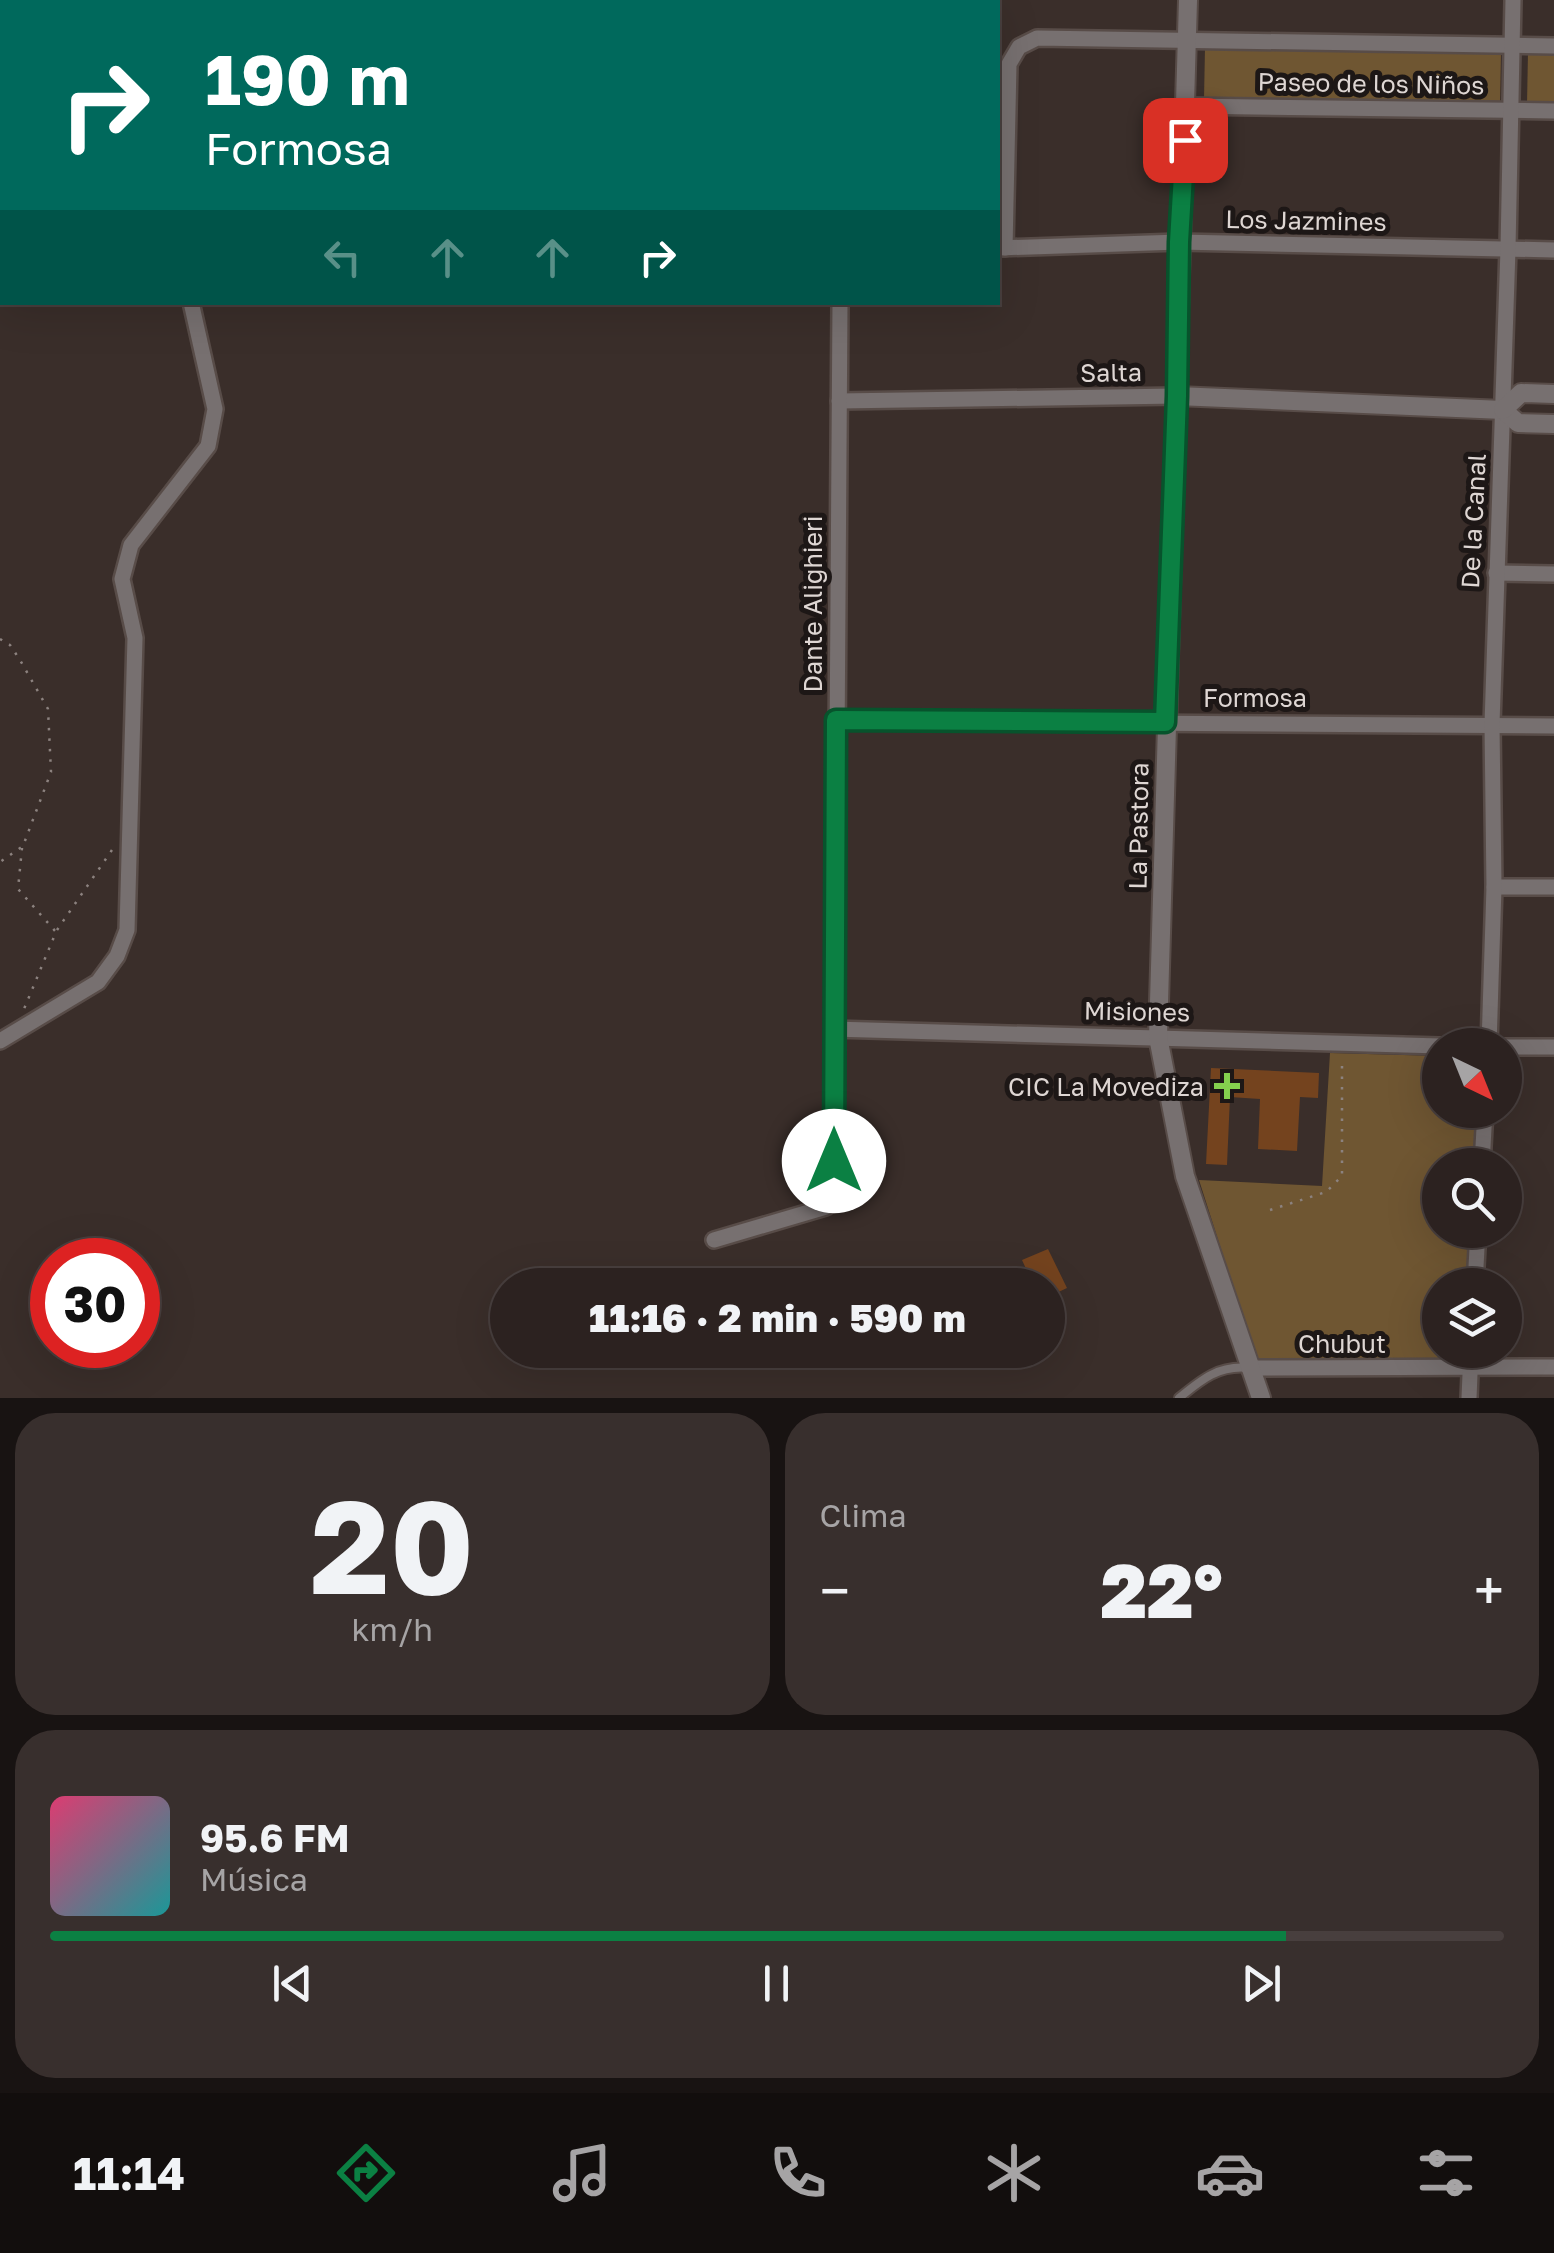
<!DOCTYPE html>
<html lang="es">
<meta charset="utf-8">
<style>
:root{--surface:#2c2220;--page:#382f2d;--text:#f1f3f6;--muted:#a6a4a5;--line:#483f3e;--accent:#0b8043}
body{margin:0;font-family:"Golos Text",sans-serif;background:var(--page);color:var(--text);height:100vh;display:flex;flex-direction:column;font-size:38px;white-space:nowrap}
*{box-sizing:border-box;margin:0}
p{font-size:32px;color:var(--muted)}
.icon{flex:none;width:55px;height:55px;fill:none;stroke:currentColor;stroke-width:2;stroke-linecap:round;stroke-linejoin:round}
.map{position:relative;height:1398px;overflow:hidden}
.panel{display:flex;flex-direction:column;gap:15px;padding:15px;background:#181312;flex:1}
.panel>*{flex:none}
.top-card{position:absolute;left:0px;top:0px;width:1000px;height:305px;box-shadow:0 10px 40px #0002,0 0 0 2px var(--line);background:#00695c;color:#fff;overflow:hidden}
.needle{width:65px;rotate:137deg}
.tools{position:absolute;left:1422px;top:1028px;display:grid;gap:20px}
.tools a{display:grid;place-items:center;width:100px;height:100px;border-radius:50%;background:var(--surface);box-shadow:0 10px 40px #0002,0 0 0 2px var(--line);font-size:50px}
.speed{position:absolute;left:30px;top:1238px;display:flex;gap:20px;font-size:50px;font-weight:700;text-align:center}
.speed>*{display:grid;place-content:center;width:130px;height:130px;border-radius:50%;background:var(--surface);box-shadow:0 10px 40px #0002,0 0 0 2px var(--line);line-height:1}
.speed .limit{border:15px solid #d22;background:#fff;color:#111}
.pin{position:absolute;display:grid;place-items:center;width:85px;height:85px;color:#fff;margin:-42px;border-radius:20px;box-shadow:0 5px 15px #0006}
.me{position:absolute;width:110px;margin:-55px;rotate:0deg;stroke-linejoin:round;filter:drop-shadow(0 0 8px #0008)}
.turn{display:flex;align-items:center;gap:35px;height:210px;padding:0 40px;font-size:45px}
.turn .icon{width:130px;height:130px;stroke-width:2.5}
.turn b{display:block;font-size:70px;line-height:85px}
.lanes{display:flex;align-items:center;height:95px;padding:0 40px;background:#0003;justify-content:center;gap:50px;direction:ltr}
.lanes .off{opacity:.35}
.big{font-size:75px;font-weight:800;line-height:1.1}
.panel .widget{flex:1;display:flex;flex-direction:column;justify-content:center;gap:15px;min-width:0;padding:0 35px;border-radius:40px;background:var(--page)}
.panel .dial{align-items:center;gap:0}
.dial b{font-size:130px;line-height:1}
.song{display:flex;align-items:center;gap:30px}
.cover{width:120px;height:120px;border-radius:15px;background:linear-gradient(135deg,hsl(340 70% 55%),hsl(180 70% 35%))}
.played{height:10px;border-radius:5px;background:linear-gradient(90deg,var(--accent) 85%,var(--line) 85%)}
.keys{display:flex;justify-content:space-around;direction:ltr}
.heat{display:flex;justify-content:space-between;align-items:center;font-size:55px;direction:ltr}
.panel .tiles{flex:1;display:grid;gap:15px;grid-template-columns:1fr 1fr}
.widget:last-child{grid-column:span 2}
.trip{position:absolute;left:490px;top:1268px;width:575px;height:100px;border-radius:50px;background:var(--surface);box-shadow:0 10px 40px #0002,0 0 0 2px var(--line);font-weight:800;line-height:100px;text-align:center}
.tabs{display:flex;height:160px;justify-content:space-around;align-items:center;background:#120e0d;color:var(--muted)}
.tabs .icon{width:70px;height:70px}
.tabs .active{color:var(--accent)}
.tabs b{font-size:45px;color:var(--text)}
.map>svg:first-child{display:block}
</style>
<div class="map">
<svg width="1554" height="1398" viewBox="0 0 1554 1398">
<rect width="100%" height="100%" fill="#3a2e2a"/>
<g fill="#6f5632">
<polygon points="1205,48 1501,53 1500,104 1204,99"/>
<polygon points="1528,52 1554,53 1554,104 1527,104"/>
<polygon points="1330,1053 1440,1056 1440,1110 1477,1110 1475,1165 1440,1165 1440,1230 1473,1230 1471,1285 1440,1285 1440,1350 1468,1350 1468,1362 1257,1362 1199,1180 1322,1186"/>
</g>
<g fill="#74431e">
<polygon points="1211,1068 1319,1073 1318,1098 1300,1097 1297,1151 1258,1149 1260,1099 1230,1097 1227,1165 1206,1164"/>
<polygon points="1048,1249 1067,1288 1048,1297 1048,1285 1001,1285 1028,1273 1022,1260"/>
</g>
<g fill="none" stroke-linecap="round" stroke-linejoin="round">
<defs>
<path id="service" d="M1179,1398C1202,1379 1219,1365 1249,1368"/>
<g id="minor">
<polyline points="180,0 182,2"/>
<polyline points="1187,106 1554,111"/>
<polyline points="998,248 1179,242 1554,250"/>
<polyline points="1005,248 1009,64 1019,47 1037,38 1554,46"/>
<polyline points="839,401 1177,396"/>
<polyline points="1496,573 1554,574"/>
<polyline points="837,721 1554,726"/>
<polyline points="1494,887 1554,887"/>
<polyline points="833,1029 1440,1046"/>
<polyline points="0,1041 98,982 117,956 127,930 135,638 122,579 131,545 208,446 215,409 191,302"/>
<polyline points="1489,1045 1494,887 1492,724 1508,249 1513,0"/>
<polyline points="1505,1047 1554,1047"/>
<polyline points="1482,1165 1485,1110"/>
<polyline points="714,1240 826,1207 834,1194 840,302"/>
<polyline points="1475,1285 1478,1230"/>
<polyline points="1249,1368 1554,1367"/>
<polyline points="1469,1398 1471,1350"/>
</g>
<g id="tertiary">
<polyline points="1188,0 1158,1037 1185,1176 1261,1398"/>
<polyline points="1177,396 1503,410 1518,423 1554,424"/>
<polyline points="1503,410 1521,393 1554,394"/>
</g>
</defs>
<use href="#service" stroke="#584c48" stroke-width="12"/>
<use href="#minor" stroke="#584c48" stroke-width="20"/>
<use href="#tertiary" stroke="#584c48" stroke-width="22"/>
<g stroke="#8c827f" stroke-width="2.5" stroke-dasharray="2.5 8" stroke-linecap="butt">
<polyline points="0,639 10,645 20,660 48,709 51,772 23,846 0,862"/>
<polyline points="22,848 18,889 56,932 24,1009"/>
<polyline points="57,930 112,850"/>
<polyline points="1270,1210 1326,1192 1342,1176 1342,1059"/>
</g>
<use href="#service" stroke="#777070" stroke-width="8"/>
<use href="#minor" stroke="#777070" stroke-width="15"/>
<use href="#tertiary" stroke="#777070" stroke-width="18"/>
</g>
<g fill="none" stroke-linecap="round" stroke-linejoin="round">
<defs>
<polyline id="route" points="834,1161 836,720 1165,722 1177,396 1179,242 1185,140"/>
</defs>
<use href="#route" stroke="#07532c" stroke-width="25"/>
<use href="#route" stroke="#0b8043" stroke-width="18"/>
</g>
<path fill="#84d04e" stroke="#1d1716" stroke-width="4" d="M1222 1071h10v10h10v10h-10v10h-10v-10h-10v-10h10z"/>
<g text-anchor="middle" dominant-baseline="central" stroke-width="10" stroke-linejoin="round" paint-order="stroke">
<g font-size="25" fill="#ded6d3" stroke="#1d1716">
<text transform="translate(1371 83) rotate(1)">Paseo de los Niños</text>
<text transform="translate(1306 220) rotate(1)">Los Jazmines</text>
<text transform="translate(1111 372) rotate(-1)">Salta</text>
<text transform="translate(1473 521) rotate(-87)">De la Canal</text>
<text transform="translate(812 604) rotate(-90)">Dante Alighieri</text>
<text x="1255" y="697">Formosa</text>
<text transform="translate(1138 826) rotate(-89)">La Pastora</text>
<text transform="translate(1137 1011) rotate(1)">Misiones</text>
<text x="1342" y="1343">Chubut</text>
</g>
<g font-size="25" fill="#ded6d3" stroke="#1d1716" text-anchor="end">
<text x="1204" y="1086">CIC La Movediza</text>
</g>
</g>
</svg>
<div class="tools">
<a><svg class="needle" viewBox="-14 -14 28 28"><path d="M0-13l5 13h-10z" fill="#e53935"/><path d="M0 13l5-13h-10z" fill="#a6a4a5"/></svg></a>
<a><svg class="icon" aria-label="search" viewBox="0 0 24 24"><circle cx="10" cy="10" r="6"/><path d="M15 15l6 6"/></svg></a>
<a><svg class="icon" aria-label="layers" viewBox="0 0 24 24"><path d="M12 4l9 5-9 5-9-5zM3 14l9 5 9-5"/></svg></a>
</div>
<div class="speed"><div class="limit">30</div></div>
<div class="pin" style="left:1185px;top:140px;background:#d93025"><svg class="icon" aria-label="arrive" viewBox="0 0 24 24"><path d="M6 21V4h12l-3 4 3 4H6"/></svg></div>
<svg class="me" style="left:834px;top:1161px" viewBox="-20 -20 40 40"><circle r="19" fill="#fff"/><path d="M0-13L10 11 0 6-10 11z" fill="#0b8043"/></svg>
<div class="trip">11:16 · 2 min · 590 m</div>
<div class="top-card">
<div class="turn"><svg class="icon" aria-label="right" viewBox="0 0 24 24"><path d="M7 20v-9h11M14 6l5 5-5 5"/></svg><div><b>190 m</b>Formosa</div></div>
<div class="lanes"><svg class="icon off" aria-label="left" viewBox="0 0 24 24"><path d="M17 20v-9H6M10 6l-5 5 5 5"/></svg><svg class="icon off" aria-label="ahead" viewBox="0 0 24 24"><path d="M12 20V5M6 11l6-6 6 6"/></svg><svg class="icon off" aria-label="ahead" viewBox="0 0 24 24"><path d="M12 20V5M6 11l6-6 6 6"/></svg><svg class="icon" aria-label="right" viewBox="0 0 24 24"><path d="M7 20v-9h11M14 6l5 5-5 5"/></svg></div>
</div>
</div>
<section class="panel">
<div class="tiles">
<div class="widget dial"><b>20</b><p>km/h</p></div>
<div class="widget"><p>Clima</p>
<div class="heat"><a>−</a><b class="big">22°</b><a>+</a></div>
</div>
<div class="widget">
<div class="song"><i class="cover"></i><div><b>95.6 FM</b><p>Música</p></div></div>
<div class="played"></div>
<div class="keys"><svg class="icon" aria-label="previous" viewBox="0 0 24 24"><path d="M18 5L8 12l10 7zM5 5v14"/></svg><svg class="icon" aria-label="pause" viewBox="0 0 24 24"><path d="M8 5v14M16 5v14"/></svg><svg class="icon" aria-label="next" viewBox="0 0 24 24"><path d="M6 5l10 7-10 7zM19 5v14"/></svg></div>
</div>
</div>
</section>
<nav class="tabs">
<b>11:14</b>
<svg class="icon active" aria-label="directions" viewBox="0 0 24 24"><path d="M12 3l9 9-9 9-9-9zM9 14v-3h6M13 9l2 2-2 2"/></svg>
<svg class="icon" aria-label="music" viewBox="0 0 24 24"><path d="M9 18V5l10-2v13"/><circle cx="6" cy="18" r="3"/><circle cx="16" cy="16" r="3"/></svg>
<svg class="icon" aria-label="phone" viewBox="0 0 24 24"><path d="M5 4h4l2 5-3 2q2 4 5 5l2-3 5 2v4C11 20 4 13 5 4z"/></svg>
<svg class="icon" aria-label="climate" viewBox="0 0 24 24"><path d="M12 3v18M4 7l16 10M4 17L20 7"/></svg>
<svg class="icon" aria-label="car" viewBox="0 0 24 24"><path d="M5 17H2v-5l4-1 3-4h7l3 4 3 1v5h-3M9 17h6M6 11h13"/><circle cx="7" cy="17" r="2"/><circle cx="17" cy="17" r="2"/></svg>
<svg class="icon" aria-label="filters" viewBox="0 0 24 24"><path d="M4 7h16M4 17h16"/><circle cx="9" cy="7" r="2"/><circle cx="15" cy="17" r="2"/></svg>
</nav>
